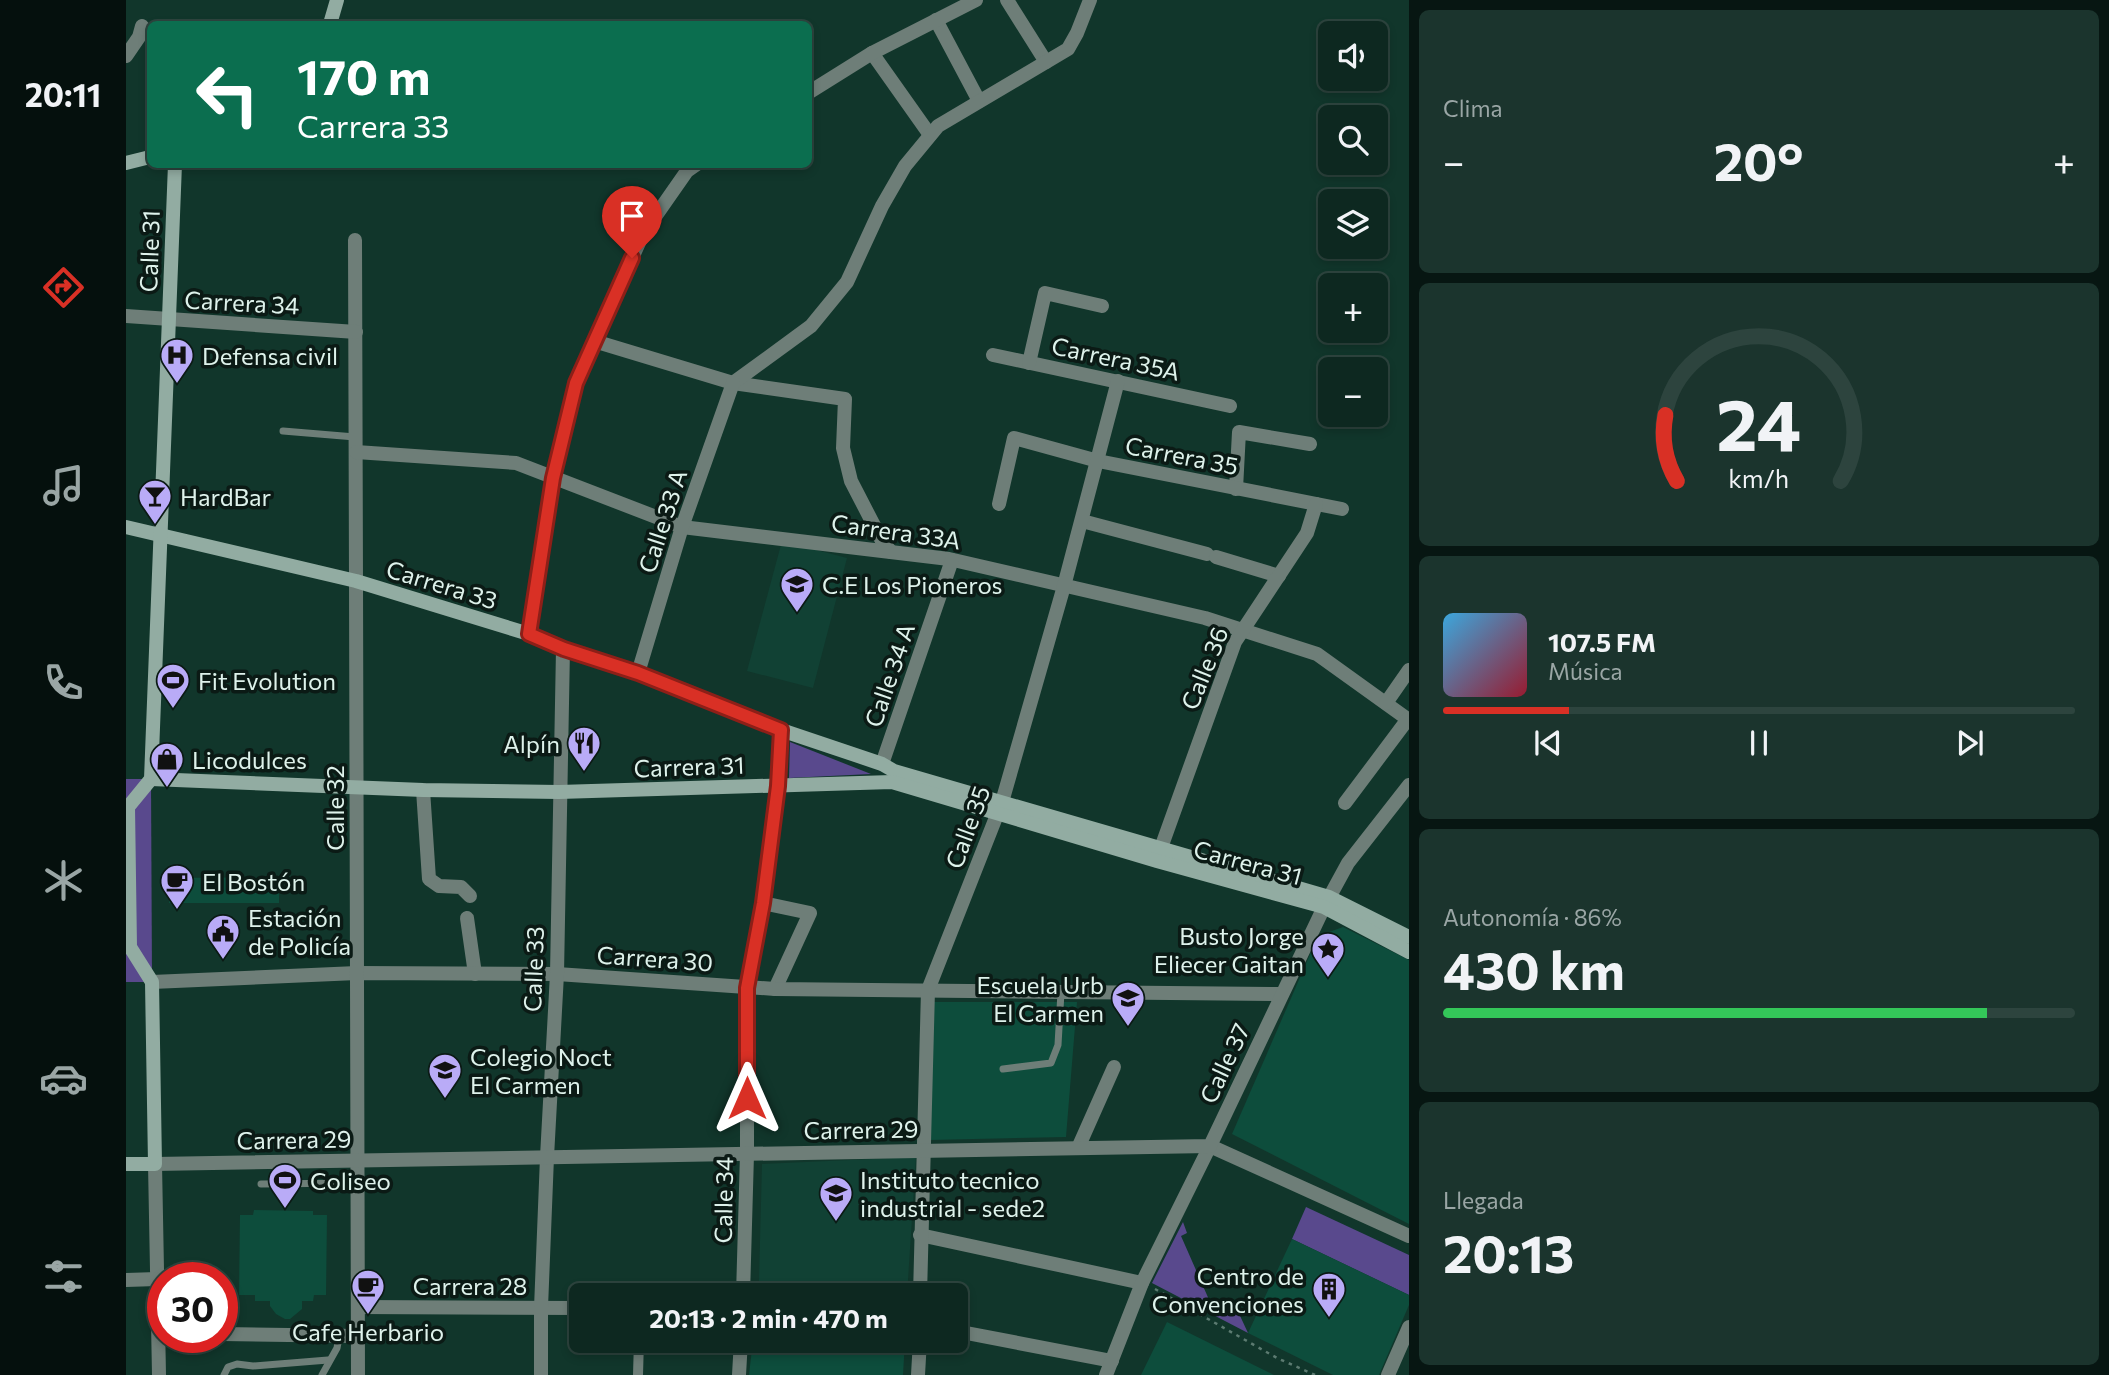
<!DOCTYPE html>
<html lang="es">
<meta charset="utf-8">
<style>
:root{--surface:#0d2820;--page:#1b342d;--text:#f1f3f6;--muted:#9aa6a5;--line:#2d443e;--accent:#d93025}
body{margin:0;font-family:Commissioner,sans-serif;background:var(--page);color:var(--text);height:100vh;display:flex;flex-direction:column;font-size:26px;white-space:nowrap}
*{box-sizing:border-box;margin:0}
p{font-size:23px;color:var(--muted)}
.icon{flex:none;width:38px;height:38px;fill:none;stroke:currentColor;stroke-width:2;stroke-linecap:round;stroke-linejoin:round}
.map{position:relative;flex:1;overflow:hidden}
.details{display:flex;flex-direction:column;gap:10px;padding:10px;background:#071612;width:700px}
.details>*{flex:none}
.top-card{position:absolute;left:21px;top:21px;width:665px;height:147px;border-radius:10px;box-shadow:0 4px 10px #0003,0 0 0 2px var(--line);background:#0b6e4f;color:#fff;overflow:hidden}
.buttons{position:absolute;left:1192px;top:21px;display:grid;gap:14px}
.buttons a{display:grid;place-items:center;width:70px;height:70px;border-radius:10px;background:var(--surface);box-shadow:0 4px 10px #0003,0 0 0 2px var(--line);font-size:35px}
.speed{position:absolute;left:21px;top:1262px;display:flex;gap:14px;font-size:35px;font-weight:700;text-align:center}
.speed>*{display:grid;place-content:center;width:91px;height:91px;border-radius:50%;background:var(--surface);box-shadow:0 4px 10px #0003,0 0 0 2px var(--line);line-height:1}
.speed .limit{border:10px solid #d22;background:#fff;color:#111}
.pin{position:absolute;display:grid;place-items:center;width:60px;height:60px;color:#fff;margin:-72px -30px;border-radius:50% 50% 50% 0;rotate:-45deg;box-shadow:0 0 7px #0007}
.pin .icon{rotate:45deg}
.me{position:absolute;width:77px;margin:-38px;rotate:0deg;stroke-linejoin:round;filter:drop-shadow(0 0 5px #0008)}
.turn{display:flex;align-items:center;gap:24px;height:147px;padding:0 35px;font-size:32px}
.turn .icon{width:91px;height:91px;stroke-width:2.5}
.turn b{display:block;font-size:49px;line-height:60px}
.big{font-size:52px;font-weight:700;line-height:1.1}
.details .widget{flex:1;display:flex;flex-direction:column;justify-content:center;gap:10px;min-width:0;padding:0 24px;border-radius:10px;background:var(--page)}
.details .dial{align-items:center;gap:0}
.dial svg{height:182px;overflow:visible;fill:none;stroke:var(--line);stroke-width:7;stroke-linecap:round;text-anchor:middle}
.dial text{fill:var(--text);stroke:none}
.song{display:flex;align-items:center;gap:21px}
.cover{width:84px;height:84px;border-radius:10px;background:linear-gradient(135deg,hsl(200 70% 55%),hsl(350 70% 35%))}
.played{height:7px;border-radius:4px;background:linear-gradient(90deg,var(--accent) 20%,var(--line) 20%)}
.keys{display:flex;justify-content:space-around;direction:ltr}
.heat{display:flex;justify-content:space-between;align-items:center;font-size:38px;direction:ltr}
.charge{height:10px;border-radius:5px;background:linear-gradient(90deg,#34c759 86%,var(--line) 0)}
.trip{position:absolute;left:443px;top:1283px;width:399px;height:70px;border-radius:10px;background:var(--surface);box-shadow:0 4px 10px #0003,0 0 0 2px var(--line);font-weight:700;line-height:70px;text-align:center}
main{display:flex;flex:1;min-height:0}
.menu{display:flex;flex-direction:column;width:126px;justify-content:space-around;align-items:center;background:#05100d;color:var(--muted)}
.menu .icon{width:49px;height:49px}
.menu .on{color:var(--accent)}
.menu b{font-size:32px;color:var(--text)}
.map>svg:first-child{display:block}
</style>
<main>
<nav class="menu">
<b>20:11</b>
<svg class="icon on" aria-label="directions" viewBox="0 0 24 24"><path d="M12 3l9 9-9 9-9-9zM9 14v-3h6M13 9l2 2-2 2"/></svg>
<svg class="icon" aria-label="music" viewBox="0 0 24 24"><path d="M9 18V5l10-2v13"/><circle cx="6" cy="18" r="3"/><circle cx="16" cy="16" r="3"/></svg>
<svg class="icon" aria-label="phone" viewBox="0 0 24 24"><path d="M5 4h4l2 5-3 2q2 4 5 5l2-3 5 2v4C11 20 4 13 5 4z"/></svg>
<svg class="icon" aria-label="climate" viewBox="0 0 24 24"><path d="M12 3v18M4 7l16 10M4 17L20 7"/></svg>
<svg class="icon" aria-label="car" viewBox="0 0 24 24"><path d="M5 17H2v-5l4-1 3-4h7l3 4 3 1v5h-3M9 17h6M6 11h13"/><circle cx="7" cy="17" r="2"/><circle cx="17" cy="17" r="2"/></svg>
<svg class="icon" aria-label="filters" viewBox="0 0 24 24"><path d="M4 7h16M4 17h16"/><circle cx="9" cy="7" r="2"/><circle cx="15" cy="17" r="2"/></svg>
</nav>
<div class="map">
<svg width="1283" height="1375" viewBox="0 0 1283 1375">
<rect width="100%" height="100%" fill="#11362b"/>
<g fill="#114134">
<polygon points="656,541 721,558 687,688 621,671"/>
<polygon points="790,1157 781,1295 697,1295 698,1282 633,1281 636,1164"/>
</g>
<g fill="#59498d">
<polygon points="664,742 745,774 663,778"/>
<polygon points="0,779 25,779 26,982 0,982"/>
<polygon points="1180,1207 1283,1255 1283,1295 1166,1239"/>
<polygon points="1057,1222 1061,1233 1055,1236 1088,1311 1109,1305 1122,1333 1026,1283"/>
</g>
<g fill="#0d4d3c">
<polygon points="153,877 153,903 43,903 43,878"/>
<polygon points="1217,927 1283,960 1283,1224 1106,1134 1192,936"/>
<polygon points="808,1002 951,1002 940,1137 803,1140"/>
<polygon points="128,1210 187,1211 187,1215 201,1215 200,1295 188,1295 187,1301 176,1301 176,1309 164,1319 159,1319 150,1314 144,1306 144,1301 129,1301 129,1295 113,1295 114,1215 127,1215"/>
<polygon points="1166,1239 1283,1295 1283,1305 1253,1375 1207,1375 1122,1333"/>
<polygon points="1041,1322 1148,1375 1015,1375"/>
<polygon points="627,1340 779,1340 777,1375 623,1375"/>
</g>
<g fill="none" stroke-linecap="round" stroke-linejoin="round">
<polyline stroke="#5c7b71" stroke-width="2.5" stroke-dasharray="3.5 5" stroke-linecap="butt" points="1029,1289 1151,1358 1189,1375"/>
<g stroke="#6e7e78" stroke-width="7">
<polyline points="157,431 229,437"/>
<polyline points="877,1069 925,1063 932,1045 935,992"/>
<polyline points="135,1184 231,1183"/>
<polyline points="98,1375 102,1367 111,1364 127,1366 202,1360"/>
<polyline points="196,1375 211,1348 213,1337"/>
</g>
<polyline stroke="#6e7e78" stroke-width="10" points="512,1375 513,1340"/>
<g stroke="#6e7e78" stroke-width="14">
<polyline points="881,0 920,62"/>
<polyline points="810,20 853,101"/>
<polyline points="746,53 804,135"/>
<polyline points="0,56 13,37 16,26"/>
<polyline points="682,93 746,53 850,0"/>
<polyline points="229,240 230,581"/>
<polyline points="0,316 230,332"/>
<polyline points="468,341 607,383 719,399 717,448 725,481 756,541 765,552"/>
<polyline points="867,355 1104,406"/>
<polyline points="903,363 919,293 976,306"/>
<polyline points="607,383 685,326 721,282 756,206 779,166 812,126 942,49 951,33 964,0"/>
<polyline points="230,452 390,463 556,527 823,559 1079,618 1191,654 1283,720"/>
<polyline points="1110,489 1113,432 1184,444"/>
<polyline points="873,504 888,438 972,461 1216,509"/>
<polyline points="956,521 1081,554"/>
<polyline points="1090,557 1153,576"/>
<polyline points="403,634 427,478 449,382 517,234 561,171 571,164"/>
<polyline points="512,673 556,527 607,383"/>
<polyline points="1260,703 1283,670"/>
<polyline points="756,764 826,560"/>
<polyline points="297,790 303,879 313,886 335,887 344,896"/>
<polyline points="1219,803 1282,719"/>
<polyline points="1031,859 1109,642 1181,533 1190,504"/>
<polyline points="637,903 684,913 649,989"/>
<polyline points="1198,907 1222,863 1283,785"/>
<polyline points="341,918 349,974"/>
<polyline points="26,982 231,973 431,974 649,989 1155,994"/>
<polyline points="952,1148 988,1067"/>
<polyline points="29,1164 33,1375"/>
<polyline points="794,1235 1016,1283"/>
<polyline points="0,1280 31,1279"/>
<polyline points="617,1295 621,1154 621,987 637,903 651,786 655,730"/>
<polyline points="794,1295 802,990 876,802 938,586 992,381"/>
<polyline points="232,1307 455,1308"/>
<polyline points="830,1331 986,1361"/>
<polyline points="96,1334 232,1336"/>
<polyline points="415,1375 415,1308 421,1157"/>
<polyline points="613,1375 615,1340"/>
<polyline points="792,1375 794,1340"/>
<polyline points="980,1375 1016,1283 1084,1146 1283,1236"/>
<polyline points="1262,1375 1283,1327"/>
</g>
<g stroke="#6e7e78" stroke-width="14">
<polyline points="230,581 232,1375"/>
<polyline points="421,1157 431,974 437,649"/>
<polyline points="29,1164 1084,1146 1198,907"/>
</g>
<g stroke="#92aca2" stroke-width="14">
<polyline points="204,24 211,0"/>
<polyline points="0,163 24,157"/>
<polyline points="0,527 230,581 403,634 437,649 512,673 655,730 756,764 768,771 1203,897 1283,937"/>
<polyline points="25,779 297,790 433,792 766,782 1031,861 1198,907 1283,952"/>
<polyline points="0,1164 29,1164 26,982 4,947 2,807 25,779 49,164"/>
</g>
</g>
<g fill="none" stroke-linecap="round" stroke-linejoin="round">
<defs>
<polyline id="route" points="506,258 450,383 427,478 403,634 438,649 512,673 655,730 652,786 637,903 621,988 621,1098"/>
</defs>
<use href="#route" stroke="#8d1f18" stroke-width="18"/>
<use href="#route" stroke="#d93025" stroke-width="12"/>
</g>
<defs>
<symbol id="hospital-pin" viewBox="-11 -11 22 30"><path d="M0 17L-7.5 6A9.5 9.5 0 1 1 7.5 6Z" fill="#b9abf7" stroke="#0b1a15"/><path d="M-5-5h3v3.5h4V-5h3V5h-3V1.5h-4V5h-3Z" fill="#111"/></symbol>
<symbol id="bar-pin" viewBox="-11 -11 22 30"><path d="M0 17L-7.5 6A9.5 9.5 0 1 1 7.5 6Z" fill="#b9abf7" stroke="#0b1a15"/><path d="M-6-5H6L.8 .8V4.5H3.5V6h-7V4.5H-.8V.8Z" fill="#111"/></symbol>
<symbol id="school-pin" viewBox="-11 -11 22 30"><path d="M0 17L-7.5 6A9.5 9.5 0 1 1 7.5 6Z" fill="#b9abf7" stroke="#0b1a15"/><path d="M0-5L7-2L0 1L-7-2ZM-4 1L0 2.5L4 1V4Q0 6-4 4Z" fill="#111"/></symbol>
<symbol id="stadium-pin" viewBox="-11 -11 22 30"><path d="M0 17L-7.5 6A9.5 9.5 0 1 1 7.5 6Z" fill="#b9abf7" stroke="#0b1a15"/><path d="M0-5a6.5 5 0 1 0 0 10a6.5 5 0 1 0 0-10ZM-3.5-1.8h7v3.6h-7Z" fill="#111"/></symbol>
<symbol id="restaurant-pin" viewBox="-11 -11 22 30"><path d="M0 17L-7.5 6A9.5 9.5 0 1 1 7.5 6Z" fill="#b9abf7" stroke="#0b1a15"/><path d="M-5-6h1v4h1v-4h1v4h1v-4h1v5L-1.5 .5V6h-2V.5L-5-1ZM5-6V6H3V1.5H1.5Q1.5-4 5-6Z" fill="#111"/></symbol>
<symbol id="shop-pin" viewBox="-11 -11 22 30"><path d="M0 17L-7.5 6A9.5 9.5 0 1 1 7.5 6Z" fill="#b9abf7" stroke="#0b1a15"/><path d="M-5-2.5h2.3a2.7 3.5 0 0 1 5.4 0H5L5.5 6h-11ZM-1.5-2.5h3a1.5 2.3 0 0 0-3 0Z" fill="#111"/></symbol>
<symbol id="cafe-pin" viewBox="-11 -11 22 30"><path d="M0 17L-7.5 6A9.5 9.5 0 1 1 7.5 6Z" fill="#b9abf7" stroke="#0b1a15"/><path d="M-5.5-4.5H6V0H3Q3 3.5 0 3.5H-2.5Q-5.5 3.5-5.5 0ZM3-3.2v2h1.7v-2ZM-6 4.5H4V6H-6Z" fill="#111"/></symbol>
<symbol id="civic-pin" viewBox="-11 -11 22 30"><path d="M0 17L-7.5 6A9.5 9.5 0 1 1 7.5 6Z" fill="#b9abf7" stroke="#0b1a15"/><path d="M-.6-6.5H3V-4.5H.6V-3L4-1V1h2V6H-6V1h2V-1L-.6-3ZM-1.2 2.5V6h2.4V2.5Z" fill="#111"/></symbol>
<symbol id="sight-pin" viewBox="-11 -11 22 30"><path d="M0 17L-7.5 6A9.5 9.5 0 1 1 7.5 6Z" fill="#b9abf7" stroke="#0b1a15"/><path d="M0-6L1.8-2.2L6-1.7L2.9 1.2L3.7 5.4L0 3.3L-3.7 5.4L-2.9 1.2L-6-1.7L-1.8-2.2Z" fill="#111"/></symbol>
<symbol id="building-pin" viewBox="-11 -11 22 30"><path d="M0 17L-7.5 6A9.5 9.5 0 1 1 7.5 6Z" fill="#b9abf7" stroke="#0b1a15"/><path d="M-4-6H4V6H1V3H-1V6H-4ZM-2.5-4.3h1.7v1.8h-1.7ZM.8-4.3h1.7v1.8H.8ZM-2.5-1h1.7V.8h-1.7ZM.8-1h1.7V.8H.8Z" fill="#111"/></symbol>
</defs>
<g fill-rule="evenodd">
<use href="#hospital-pin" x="32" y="336" width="38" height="52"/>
<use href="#bar-pin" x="10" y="477" width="38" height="52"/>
<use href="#school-pin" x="652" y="565" width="38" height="52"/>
<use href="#stadium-pin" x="28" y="661" width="38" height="52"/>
<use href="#restaurant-pin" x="439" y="724" width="38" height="52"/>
<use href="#shop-pin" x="22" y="740" width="38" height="52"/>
<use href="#cafe-pin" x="32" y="862" width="38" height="52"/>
<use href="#civic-pin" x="78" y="912" width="38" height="52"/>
<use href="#sight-pin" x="1183" y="930" width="38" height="52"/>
<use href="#school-pin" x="983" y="979" width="38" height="52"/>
<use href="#school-pin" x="300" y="1051" width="38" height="52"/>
<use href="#stadium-pin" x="140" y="1161" width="38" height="52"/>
<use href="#school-pin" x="691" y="1174" width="38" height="52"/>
<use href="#cafe-pin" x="223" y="1267" width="38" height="52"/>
<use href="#building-pin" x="1184" y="1270" width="38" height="52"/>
</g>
<g text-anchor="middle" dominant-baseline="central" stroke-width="7" stroke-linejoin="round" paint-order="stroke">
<g font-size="24" fill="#def2eb" stroke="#0b1a15">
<text transform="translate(23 251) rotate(-88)">Calle 31</text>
<text transform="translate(116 302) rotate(3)">Carrera 34</text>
<text transform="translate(990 358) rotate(12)">Carrera 35A</text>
<text transform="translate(1056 455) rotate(11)">Carrera 35</text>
<text transform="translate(536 521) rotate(-72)">Calle 33 A</text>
<text transform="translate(770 531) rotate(8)">Carrera 33A</text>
<text transform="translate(316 584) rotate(17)">Carrera 33</text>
<text transform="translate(1078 668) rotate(-68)">Calle 36</text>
<text transform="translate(763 675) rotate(-71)">Calle 34 A</text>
<text transform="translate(563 766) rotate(-2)">Carrera 31</text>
<text transform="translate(208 808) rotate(-90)">Calle 32</text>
<text transform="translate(841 827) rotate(-70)">Calle 35</text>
<text transform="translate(1122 862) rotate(15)">Carrera 31</text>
<text transform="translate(529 958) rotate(4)">Carrera 30</text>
<text transform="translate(407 969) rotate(-88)">Calle 33</text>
<text transform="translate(1098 1063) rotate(-65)">Calle 37</text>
<text transform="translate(735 1129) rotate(-1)">Carrera 29</text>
<text transform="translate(168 1139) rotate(-1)">Carrera 29</text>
<text transform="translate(597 1200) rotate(-89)">Calle 34</text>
<text x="344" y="1285">Carrera 28</text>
</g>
<g font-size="24" fill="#def2eb" stroke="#0b1a15" text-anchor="start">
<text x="76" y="355">Defensa civil</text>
<text x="54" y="496">HardBar</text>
<text x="696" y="584">C.E Los Pioneros</text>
<text x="72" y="680">Fit Evolution</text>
<text x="434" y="743" text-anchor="end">Alpín</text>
<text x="66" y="759">Licodulces</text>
<text x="76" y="881">El Bostón</text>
<text x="122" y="917">Estación<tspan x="122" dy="28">de Policía</tspan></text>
<text x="1178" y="935" text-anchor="end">Busto Jorge<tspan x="1178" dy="28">Eliecer Gaitan</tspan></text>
<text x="978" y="984" text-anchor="end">Escuela Urb<tspan x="978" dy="28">El Carmen</tspan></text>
<text x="344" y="1056">Colegio Noct<tspan x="344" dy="28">El Carmen</tspan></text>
<text x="734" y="1179">Instituto tecnico<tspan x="734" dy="28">industrial - sede2</tspan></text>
<text x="184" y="1180">Coliseo</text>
<text x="1178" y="1275" text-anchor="end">Centro de<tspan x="1178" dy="28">Convenciones</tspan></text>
<text x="242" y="1331" text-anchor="middle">Cafe Herbario</text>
</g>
</g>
</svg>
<div class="buttons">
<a><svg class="icon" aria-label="sound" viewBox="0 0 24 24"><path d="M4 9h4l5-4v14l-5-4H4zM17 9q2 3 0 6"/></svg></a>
<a><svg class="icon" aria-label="search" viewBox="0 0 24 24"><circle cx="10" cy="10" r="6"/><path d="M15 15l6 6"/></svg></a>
<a><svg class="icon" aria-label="layers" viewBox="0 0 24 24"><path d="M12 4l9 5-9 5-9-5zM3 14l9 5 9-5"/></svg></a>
<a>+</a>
<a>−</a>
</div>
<div class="speed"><div class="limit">30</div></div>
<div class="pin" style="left:506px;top:258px;background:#d93025"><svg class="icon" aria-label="arrive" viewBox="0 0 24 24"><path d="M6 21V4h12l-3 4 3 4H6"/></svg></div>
<svg class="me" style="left:621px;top:1098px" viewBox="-20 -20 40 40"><path d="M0-17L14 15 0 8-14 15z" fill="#d93025" stroke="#fff" stroke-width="4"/></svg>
<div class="trip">20:13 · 2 min · 470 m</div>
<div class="top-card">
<div class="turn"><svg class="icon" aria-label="left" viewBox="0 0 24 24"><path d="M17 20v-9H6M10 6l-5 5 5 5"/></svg><div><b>170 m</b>Carrera 33</div></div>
</div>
</div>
<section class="details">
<div class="widget"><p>Clima</p>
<div class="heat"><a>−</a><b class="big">20°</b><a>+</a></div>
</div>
<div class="widget dial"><svg viewBox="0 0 100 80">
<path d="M14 69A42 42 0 1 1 86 69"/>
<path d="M14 69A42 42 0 0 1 9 40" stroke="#d93025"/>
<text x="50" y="56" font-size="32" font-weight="700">24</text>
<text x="50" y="72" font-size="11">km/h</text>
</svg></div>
<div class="widget">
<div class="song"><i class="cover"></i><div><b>107.5 FM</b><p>Música</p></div></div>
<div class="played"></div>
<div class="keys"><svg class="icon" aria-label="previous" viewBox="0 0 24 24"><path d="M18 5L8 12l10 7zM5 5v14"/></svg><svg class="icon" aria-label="pause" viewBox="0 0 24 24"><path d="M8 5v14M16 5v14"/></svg><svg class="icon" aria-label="next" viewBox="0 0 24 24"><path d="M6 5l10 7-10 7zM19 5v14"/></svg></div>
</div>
<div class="widget"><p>Autonomía · 86%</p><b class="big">430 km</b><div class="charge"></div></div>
<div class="widget"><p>Llegada</p><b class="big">20:13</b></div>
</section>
</main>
